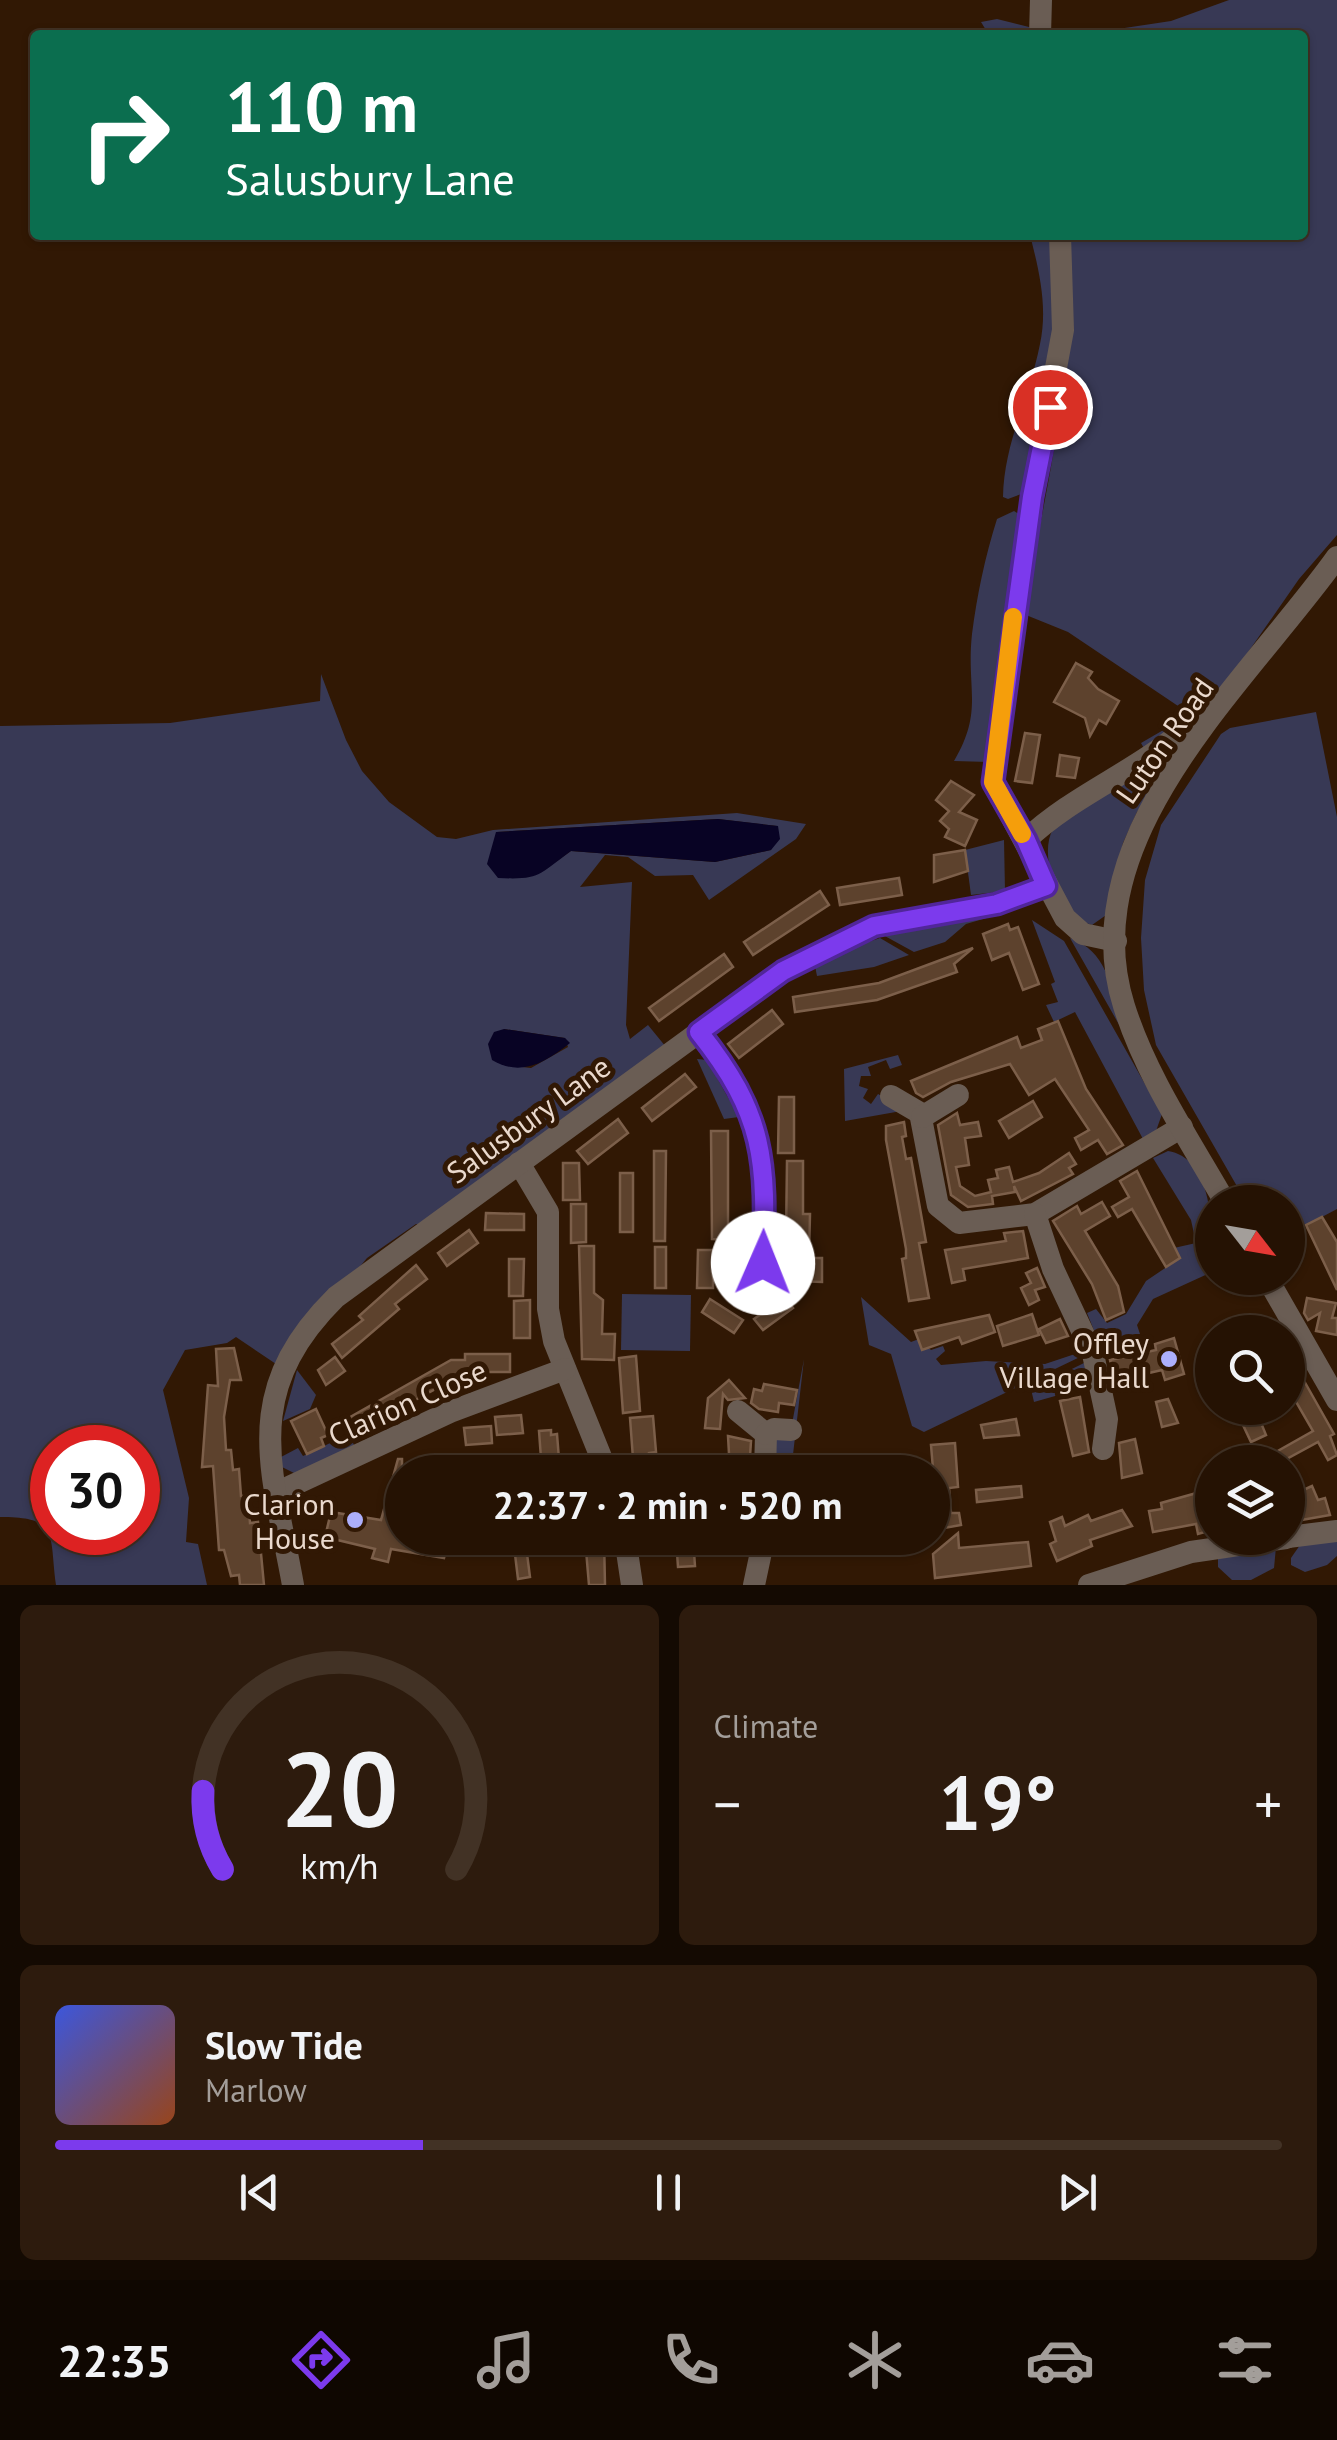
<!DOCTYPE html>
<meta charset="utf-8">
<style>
:root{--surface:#251203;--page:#2d1b0d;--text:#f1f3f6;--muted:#a39e9a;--line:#423225;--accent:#7c3aed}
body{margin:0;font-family:"PT Sans",sans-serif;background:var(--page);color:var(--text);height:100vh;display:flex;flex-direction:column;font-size:38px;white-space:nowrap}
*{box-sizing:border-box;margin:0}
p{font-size:32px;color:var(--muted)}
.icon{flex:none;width:55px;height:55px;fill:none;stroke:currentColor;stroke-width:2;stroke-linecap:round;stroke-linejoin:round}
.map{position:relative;height:1585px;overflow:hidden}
.panel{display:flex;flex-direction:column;gap:20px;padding:20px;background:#140a02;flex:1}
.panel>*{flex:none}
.guide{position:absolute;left:30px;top:30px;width:1278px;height:210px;border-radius:10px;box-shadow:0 2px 8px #0004,0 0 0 2px var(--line);background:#0b6e4f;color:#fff;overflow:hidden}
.needle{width:65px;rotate:121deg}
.buttons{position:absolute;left:1195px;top:1185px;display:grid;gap:20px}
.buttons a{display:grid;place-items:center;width:110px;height:110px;border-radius:50%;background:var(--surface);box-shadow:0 2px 8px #0004,0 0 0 2px var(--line);font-size:50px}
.speed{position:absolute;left:30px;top:1425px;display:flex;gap:20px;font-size:50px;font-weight:700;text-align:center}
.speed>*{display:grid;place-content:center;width:130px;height:130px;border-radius:50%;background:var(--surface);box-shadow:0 2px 8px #0004,0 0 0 2px var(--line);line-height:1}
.speed .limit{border:15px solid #d22;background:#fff;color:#111}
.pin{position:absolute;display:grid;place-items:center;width:85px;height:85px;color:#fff;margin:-42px;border:5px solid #fff;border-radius:50%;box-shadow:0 2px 10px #0007}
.me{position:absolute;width:110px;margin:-55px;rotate:1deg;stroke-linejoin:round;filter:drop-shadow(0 0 8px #0008)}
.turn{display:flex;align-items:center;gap:35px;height:210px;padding:0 30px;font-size:45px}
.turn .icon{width:130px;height:130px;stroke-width:2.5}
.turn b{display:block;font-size:70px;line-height:85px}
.big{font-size:75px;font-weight:700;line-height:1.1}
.panel .card{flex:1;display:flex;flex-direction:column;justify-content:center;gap:15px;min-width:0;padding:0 35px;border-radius:15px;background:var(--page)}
.panel .dial{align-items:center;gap:0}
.dial svg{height:260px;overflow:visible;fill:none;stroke:var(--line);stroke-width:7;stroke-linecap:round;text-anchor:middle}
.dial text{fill:var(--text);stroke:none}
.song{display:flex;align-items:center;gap:30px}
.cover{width:120px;height:120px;border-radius:15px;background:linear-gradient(135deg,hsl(230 70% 55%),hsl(20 70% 35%))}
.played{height:10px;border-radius:5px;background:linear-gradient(90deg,var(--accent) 30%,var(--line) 30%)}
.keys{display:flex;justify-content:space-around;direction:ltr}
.heat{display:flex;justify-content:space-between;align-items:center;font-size:55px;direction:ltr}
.panel .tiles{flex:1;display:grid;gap:20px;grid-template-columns:1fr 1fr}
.card:last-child{grid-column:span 2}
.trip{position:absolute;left:385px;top:1455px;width:565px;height:100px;border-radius:50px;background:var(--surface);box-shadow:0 2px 8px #0004,0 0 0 2px var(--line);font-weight:700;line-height:100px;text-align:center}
.menu{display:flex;height:160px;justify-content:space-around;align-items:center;background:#0f0701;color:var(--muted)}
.menu .icon{width:70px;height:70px}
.menu .current{color:var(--accent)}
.menu b{font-size:45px;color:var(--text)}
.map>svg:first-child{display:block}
</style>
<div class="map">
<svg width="1337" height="1585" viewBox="0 0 1337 1585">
<rect width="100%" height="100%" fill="#311804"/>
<g fill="#383955" fill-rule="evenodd">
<path d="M1229,0H1337V535L1299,579L1137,812L1123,843L1109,913L1092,925C1061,918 1037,857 1053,829L1146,752L1141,743L1172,725L1181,708L1068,632L1026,615C1034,541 1054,470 1061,396C1066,343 1066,288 1068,235H1302V35H1078L1171,21Z"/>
<polygon points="997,19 1029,27 1035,35 989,35 981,22"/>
<path d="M1030,235H1053L1056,329L1021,494L1008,499L1003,497C1004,442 1030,396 1040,344C1048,307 1039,270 1030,235Z"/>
<path d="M1014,511L1019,514L989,762L954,761C984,710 966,689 972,634C977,595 985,557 997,519Z"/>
<path d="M321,674L346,740L362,771L389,802L437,837L456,839L493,830L737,813L806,824L796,839L709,900L693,875L655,876L628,857L605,855L580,887L632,882L626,1025L630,1039L648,1025L666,1047L424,1225L416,1224L367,1258L279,1366L236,1337L227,1343L185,1350L163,1390L189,1498L186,1542L198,1544L207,1585H56C49,1534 60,1517 0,1517V726L170,723L320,701ZM718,819L777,826L771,850L715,862L571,851L554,863L497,832ZM504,1029L565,1038L568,1047L531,1068L504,1065ZM52,1448H138V1532H52Z"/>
<polygon points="1316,712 1337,817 1337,1209 1288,1235 1288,1202 1246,1202 1156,1045 1144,990 1141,938 1145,880 1161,825 1221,734 1230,728"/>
<polygon points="1004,840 1005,891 971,895 965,850"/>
<polygon points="1010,906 1014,910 966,924 945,942 914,952 883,935"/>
<polygon points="1032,920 1064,941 1162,1114 1156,1131 1143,1139 1075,1012 1054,1022 1046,1005 1058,1002 1051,984 1055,982"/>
<polygon points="880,938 909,955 874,967 817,976 814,961"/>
<path d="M1070,938C1113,953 1112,1000 1126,1037Z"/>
<polygon points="898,1055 902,1065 890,1069 886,1060 868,1067 871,1076 861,1076 859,1086 868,1089 863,1098 871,1104 878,1094 907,1110 845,1121 844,1069"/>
<polygon points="697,1059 707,1060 739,1117 724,1119"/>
<path d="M1168,1151C1216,1159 1212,1236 1212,1272L1153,1299L1137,1325L1140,1334L1101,1348L1087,1313L1096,1309L1107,1323L1126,1314L1146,1281L1180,1258L1174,1248L1196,1243L1191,1220L1153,1158Z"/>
<polygon points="622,1294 691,1295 690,1351 621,1350"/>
<polygon points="861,1297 911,1342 919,1339 931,1350 943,1346 945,1351 936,1359 941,1365 986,1361 1045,1364 1081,1352 1082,1356 924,1432 912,1426 891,1354 869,1345"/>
<polygon points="804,1359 791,1472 770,1472 771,1441 792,1424"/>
<polygon points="1084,1363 1094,1385 1034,1402 1031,1389"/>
<polygon points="297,1370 316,1395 310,1409 283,1421"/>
<polygon points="349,1434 354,1445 296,1474 282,1467 281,1457 298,1448 303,1456"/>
<polygon points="1337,1541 1337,1556 1327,1565 1305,1572 1291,1565 1291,1558 1300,1545"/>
<polygon points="1276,1547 1274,1568 1251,1580 1232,1580 1218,1567 1218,1558"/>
</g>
<g fill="#080324">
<path d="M718,819L778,826L780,839L771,850L715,862L571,851C538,875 541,880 498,878L487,864L496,832Z"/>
<path d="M504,1029L565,1038L570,1043C547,1061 522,1078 492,1060L488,1044L494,1032Z"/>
</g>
<g fill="#5d422d" stroke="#7c5f4a" stroke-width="2.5">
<polygon points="1076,663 1092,672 1088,678 1098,689 1119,701 1106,724 1099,720 1090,736 1085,718 1054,702"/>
<polygon points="1025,733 1040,735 1032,783 1015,781"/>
<polygon points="1060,755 1079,758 1075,778 1057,776"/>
<polygon points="951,781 974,795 959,812 977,820 965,846 945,837 949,829 940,821 949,811 936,800"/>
<polygon points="965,850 968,871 934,882 934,855"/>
<polygon points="899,878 902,895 840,905 837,888"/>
<polygon points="820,891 829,905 753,955 744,942"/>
<polygon points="1008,924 1010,930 1018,927 1039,984 1023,990 1009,953 992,960 983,934"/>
<polygon points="973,948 954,964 957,972 877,1000 795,1012 793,997 879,983"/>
<polygon points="724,954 733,967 659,1021 649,1008"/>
<polygon points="772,1010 783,1024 739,1058 728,1044"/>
<polygon points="1058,1021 1086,1089 1123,1145 1107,1154 1098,1140 1081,1150 1075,1138 1089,1130 1055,1079 1029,1095 1010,1064 951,1082 923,1097 916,1093 911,1081 1017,1037 1021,1048 1042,1040 1038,1029"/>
<polygon points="685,1074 696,1087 652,1121 642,1108"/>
<polygon points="779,1097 794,1097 794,1153 778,1153"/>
<polygon points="1033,1101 1042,1117 1009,1138 999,1121"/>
<polygon points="957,1113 960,1125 978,1122 981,1136 965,1138 969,1165 956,1167 960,1186 975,1196 991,1192 988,1180 998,1178 996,1170 1009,1167 1013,1182 1039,1173 1069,1153 1076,1164 1069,1168 1073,1174 1021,1201 1014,1186 1015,1192 992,1196 993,1204 968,1207 951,1195 938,1125"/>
<polygon points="618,1119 628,1133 588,1164 577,1151"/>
<polygon points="904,1122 906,1136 902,1137 906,1159 911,1158 926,1242 919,1243 929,1298 909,1301 902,1259 906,1258 906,1249 886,1140 886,1126"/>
<polygon points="711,1131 728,1131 728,1240 712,1239"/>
<polygon points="654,1151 666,1151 665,1241 654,1241"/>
<polygon points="787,1161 803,1161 803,1214 810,1214 809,1258 822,1258 822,1282 794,1281 795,1237 786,1237"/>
<polygon points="563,1163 579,1163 580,1200 563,1200"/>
<polygon points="1137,1171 1180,1258 1166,1267 1132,1209 1118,1217 1112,1207 1129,1197 1120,1181"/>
<rect x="620" y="1173" width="13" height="59"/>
<polygon points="1102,1202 1110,1216 1085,1231 1118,1286 1124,1312 1106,1320 1092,1284 1053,1221 1077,1206 1081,1214"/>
<polygon points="571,1204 586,1204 586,1242 571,1243"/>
<polygon points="486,1213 524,1214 524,1230 485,1230"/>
<polygon points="1322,1217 1337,1242 1337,1290 1306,1225"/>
<polygon points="469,1230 478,1243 447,1266 438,1253"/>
<polygon points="1023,1231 1028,1258 963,1269 965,1280 952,1283 945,1250 1006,1241 1004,1233"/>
<polygon points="579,1246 594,1246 594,1293 603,1300 602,1334 615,1334 614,1360 582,1359"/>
<rect x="655" y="1247" width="11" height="41"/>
<polygon points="698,1250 713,1250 713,1288 697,1288"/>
<polygon points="509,1259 524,1259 523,1296 509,1296"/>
<polygon points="416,1265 427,1279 395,1304 399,1309 342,1358 332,1344 363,1320 359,1316"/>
<polygon points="1037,1268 1045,1287 1035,1290 1039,1300 1029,1305 1021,1288 1031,1283 1026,1273"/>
<polygon points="785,1297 793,1308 763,1330 754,1319"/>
<polygon points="1307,1298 1336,1303 1332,1318 1337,1318 1337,1335 1316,1331 1320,1313 1308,1320 1304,1313"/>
<polygon points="710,1299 743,1320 734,1333 702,1312"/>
<polygon points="530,1300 530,1338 514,1338 514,1301"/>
<polygon points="1032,1314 1039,1335 1003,1346 997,1326"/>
<polygon points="989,1315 995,1332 962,1344 959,1337 922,1350 915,1331"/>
<polygon points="1060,1319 1068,1336 1046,1343 1039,1329"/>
<polygon points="1174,1338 1184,1374 1165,1380 1162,1370 1114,1381 1110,1360 1156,1350 1155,1344"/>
<polygon points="234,1348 241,1380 230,1380 224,1417 226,1450 231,1450 233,1470 239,1469 241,1496 248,1496 250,1523 258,1522 264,1585 240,1585 239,1575 231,1576 224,1550 219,1550 213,1466 202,1467 208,1385 218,1386 216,1349"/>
<polygon points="465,1354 510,1354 510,1372 479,1372 479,1378 456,1378 352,1434 345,1420 451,1360 465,1360"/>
<polygon points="636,1356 640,1411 623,1413 619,1358"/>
<polygon points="335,1357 345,1371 326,1385 318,1370"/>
<polygon points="1303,1379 1334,1434 1330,1436 1337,1455 1328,1460 1318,1442 1281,1462 1276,1452 1313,1431 1288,1388"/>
<polygon points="729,1380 745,1398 728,1400 723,1394 720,1429 705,1428 708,1398"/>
<polygon points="764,1384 797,1390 794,1405 779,1403 778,1412 759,1409 751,1403 754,1389 762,1391"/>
<polygon points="1080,1397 1089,1452 1073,1456 1060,1401"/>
<polygon points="1168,1399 1178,1423 1162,1427 1156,1402"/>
<polygon points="1235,1408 1255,1408 1266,1435 1251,1442"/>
<polygon points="316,1409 328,1435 321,1438 324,1446 307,1454 291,1421"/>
<polygon points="521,1415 523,1433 497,1435 495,1417"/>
<polygon points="653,1416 656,1452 649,1453 651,1471 634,1472 630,1418"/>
<polygon points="1016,1419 1019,1435 984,1438 981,1425"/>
<polygon points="491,1426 492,1443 466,1445 464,1428"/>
<polygon points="551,1430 551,1435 557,1434 560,1472 542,1472 539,1431"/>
<polygon points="728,1436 751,1441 749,1472 730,1472"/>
<polygon points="1135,1439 1142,1473 1122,1478 1119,1443"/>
<polygon points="955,1443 958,1487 949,1488 951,1513 959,1513 961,1525 938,1529 931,1445"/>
<polygon points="398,1459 402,1459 402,1503 397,1524 402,1525 402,1538 449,1538 444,1558 391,1549 388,1562 372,1558 375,1549 325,1537 331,1512 381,1520"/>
<polygon points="1021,1486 1022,1497 977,1502 976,1490"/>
<polygon points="1312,1486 1318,1500 1325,1498 1330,1515 1290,1522 1288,1497"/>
<polygon points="1211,1489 1212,1530 1198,1534 1196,1524 1153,1532 1149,1511 1162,1509 1161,1503"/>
<polygon points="1122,1510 1132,1526 1090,1540 1092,1546 1057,1561 1050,1544 1056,1541 1050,1522 1062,1517 1065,1526 1088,1515 1091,1521"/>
<polygon points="958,1533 959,1548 1028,1542 1031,1566 935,1578 933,1554"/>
<polygon points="513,1538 525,1538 530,1577 518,1579"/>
<polygon points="561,1538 604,1538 605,1585 589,1585 586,1550 562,1552"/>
<polygon points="676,1538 693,1538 695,1566 678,1567"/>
</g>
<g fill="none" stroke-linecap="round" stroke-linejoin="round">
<g stroke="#6a5d54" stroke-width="22">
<polyline points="1040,35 1041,0"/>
<polyline points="1060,235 1063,330 1032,497 993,782 1065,918 1083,934 1116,941"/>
<path d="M1026,840C1074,794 1139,771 1188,726"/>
<path d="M699,1032C766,1121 767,1154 763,1263"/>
<polyline points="891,1096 920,1113 938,1206 959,1223 1035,1214 1182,1127"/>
<polyline points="922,1117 958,1095"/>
<polyline points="519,1163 548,1212 548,1309 554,1341 607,1472"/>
<path d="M1225,1202C1189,1139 1146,1076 1124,1006C1070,836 1248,682 1337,557"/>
<polyline points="1035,1214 1053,1269 1093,1354 1107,1419 1103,1449"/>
<polyline points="1267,1278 1337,1400"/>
<polyline points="738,1411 766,1434 765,1472"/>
<polyline points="766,1434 774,1429 791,1430"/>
<polyline points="274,1494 450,1412 565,1369"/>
<polyline points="1288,1537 1337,1531"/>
<polyline points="625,1538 632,1585"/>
<path d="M293,1585C272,1468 239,1393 336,1297L783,971L875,926L997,904L1046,886"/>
<polyline points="754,1585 764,1538"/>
<polyline points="1089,1585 1191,1552 1286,1538"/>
</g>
</g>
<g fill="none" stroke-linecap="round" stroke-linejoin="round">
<defs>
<path id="route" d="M763,1263C767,1160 765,1115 699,1032L783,971L874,926L997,904L1046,886L1026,840L993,782L1032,497L1050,407"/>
</defs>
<use href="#route" stroke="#51269a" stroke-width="25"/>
<use href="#route" stroke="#7c3aed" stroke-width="18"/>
<polyline stroke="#f59e0b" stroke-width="18" points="1013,617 993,782 1022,834"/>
</g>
<g fill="#adaffb" stroke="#311804" stroke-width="4">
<circle cx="1169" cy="1359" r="10"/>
<circle cx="355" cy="1520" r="10"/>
</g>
<g text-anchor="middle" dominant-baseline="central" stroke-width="10" stroke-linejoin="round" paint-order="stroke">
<g font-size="30" fill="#ead9cd" stroke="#311804">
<text transform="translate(1164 740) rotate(-55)">Luton Road</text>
<text transform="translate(528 1119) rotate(-36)">Salusbury Lane</text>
<text transform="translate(407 1402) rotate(-24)">Clarion Close</text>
</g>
<g font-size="30" fill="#ead9cd" stroke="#311804" text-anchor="end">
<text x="1149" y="1342">Offley<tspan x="1149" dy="34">Village Hall</tspan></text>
<text x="335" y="1503">Clarion<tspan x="335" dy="34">House</tspan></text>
</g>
</g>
</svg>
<div class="buttons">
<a><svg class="needle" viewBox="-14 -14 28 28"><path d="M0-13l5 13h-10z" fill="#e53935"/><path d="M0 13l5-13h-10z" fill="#a39e9a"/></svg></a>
<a><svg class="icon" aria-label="search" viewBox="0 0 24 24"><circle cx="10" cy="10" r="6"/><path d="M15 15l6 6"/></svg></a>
<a><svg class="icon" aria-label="layers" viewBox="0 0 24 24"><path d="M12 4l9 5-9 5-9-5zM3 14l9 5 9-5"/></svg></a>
</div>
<div class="speed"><div class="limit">30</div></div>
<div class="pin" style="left:1050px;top:407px;background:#d93025"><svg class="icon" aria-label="arrive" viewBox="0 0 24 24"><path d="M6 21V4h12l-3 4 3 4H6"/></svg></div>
<svg class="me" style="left:763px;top:1263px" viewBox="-20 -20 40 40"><circle r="19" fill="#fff"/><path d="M0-13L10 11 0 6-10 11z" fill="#7c3aed"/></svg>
<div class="trip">22:37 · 2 min · 520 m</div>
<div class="guide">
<div class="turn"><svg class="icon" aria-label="right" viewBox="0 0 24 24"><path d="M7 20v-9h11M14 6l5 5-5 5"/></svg><div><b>110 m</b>Salusbury Lane</div></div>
</div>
</div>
<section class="panel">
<div class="tiles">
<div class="card dial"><svg viewBox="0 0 100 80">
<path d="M14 69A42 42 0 1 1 86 69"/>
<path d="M14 69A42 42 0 0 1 8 45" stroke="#7c3aed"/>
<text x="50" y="56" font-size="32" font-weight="700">20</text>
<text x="50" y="72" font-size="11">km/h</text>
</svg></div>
<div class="card"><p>Climate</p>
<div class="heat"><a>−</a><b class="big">19°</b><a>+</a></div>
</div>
<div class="card">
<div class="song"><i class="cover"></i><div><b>Slow Tide</b><p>Marlow</p></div></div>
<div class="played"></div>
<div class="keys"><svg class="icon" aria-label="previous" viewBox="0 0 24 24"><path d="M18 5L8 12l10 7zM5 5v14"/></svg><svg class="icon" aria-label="pause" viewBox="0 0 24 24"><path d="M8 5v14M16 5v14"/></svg><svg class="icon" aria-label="next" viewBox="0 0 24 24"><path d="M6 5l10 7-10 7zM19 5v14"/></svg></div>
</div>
</div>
</section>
<nav class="menu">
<b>22:35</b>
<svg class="icon current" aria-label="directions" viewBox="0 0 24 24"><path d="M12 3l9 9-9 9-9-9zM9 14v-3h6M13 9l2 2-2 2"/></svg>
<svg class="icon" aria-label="music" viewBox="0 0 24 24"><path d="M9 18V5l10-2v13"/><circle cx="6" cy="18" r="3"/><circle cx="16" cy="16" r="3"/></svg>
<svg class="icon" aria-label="phone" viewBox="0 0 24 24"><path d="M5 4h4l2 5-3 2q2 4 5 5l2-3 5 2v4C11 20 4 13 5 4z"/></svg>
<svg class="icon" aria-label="climate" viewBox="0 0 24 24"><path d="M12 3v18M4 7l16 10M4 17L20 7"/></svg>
<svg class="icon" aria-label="car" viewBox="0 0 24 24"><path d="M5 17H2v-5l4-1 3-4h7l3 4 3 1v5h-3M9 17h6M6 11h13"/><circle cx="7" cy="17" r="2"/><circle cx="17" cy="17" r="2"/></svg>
<svg class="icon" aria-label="filters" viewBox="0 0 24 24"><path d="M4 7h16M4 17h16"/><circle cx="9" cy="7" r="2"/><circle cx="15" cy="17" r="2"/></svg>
</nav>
